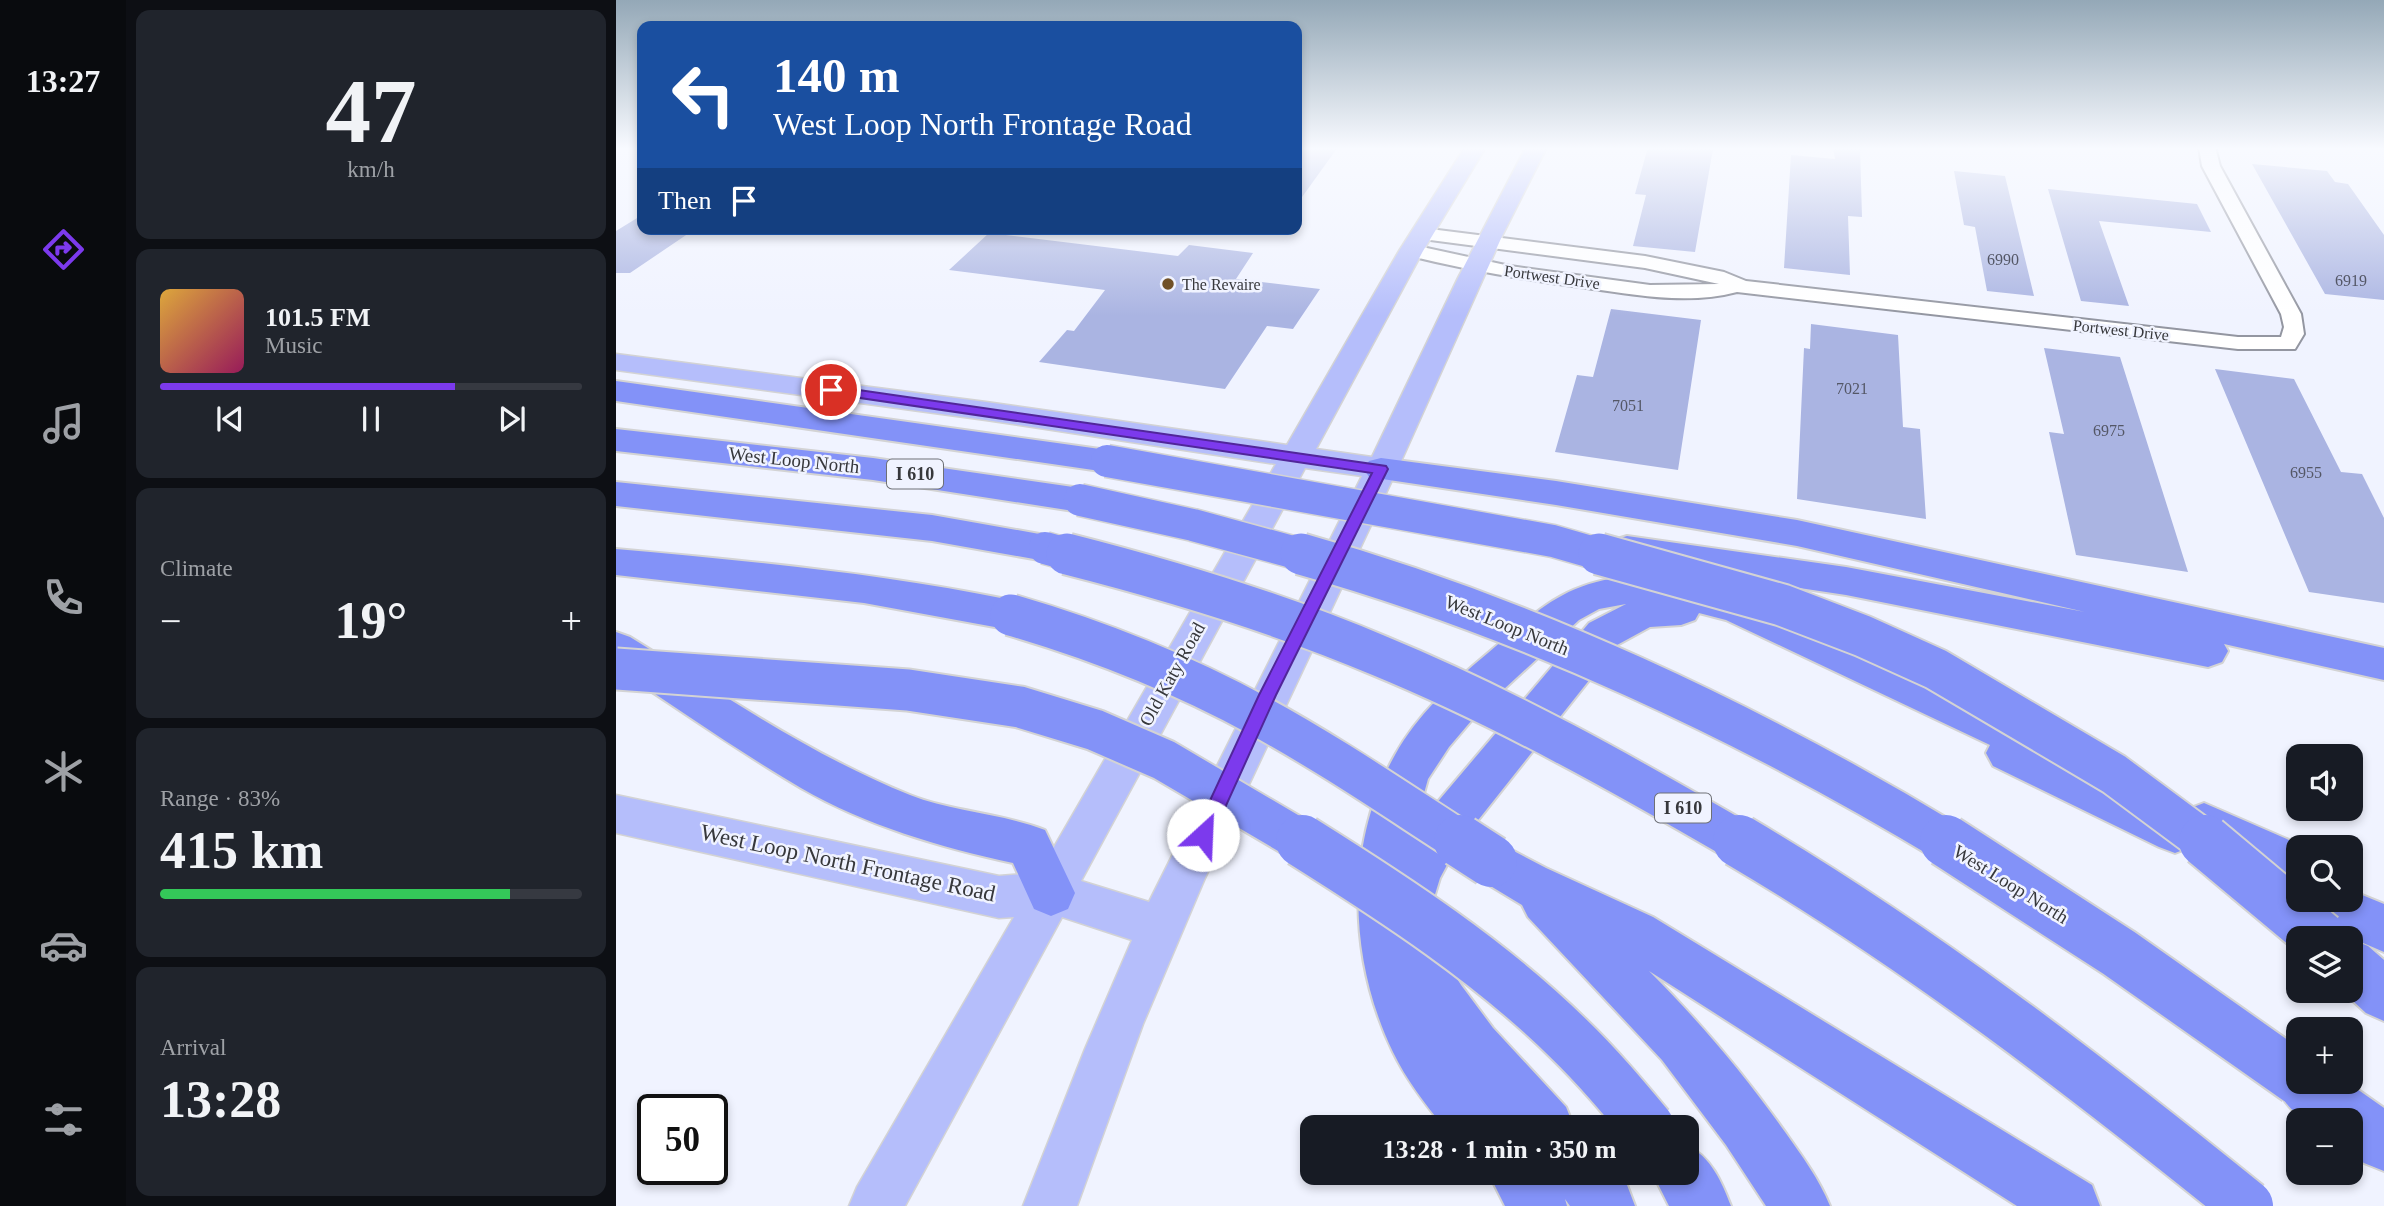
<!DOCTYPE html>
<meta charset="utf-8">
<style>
:root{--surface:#171b24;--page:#20242c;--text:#f1f3f6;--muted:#9ea1a6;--line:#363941;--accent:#7c3aed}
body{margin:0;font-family:"Times New Roman",serif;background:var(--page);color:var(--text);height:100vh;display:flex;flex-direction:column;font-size:26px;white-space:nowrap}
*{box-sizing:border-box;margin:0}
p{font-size:23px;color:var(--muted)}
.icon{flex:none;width:38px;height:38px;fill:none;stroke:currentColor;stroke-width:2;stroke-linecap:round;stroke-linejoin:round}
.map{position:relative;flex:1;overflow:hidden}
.details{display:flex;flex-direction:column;gap:10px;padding:10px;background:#0d0f14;width:490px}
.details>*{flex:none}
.banner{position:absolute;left:21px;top:21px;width:665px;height:214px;border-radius:14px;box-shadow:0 4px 10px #0003;background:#1a4fa0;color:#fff;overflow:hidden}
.controls{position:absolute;left:1670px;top:744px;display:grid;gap:14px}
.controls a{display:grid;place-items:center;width:77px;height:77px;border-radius:14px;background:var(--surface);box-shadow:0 4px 10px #0003;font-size:35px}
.speed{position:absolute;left:21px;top:1094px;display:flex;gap:14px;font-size:35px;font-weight:700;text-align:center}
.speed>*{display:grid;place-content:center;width:91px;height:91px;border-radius:50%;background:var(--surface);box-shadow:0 4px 10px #0003;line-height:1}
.speed .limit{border:4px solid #111;border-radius:10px;background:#fff;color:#111}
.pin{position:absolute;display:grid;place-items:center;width:60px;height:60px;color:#fff;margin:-30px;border:4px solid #fff;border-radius:50%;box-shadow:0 2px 7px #0007}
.me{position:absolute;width:77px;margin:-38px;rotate:25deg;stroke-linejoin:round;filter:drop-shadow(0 0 5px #0008)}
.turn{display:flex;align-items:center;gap:24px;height:147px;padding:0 21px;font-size:32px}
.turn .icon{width:91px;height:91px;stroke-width:2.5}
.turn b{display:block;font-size:49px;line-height:60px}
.then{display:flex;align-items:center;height:66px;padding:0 21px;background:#0003;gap:14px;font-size:26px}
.big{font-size:52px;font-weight:700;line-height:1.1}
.details .tile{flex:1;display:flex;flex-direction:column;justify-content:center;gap:10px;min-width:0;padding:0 24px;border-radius:14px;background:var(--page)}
.details .dial{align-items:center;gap:0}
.dial b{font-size:91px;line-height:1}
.song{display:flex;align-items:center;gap:21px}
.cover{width:84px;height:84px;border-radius:10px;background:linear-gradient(135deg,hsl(40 70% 55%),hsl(330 70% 35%))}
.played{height:7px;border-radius:4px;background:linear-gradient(90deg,var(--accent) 70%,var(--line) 70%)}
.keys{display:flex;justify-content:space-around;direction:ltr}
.heat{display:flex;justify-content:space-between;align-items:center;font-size:38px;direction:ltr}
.charge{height:10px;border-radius:5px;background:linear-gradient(90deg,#34c759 83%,var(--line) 0)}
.trip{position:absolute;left:684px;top:1115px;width:399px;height:70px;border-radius:14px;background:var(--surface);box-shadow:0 4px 10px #0003;font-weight:700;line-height:70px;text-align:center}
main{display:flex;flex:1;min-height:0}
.tab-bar{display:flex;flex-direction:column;width:126px;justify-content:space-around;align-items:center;background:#090b0e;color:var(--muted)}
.tab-bar .icon{width:49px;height:49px}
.tab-bar .on{color:var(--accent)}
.tab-bar b{font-size:32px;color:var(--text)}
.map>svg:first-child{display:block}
</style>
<main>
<nav class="tab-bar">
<b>13:27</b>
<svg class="icon on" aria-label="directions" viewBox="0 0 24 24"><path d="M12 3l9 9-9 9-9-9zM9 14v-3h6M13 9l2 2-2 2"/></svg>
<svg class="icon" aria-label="music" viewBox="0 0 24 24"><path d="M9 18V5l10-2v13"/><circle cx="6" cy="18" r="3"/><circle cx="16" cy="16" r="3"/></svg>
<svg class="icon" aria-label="phone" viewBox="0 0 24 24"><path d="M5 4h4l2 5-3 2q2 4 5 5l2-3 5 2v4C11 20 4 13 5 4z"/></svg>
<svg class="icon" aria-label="climate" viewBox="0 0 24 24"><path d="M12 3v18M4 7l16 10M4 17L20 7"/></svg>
<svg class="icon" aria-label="car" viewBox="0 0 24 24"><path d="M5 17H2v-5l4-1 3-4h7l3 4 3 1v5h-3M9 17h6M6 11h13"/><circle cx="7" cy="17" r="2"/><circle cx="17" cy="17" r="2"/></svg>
<svg class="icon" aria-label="filters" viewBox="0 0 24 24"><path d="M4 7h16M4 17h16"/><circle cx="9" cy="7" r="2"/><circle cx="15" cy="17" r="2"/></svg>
</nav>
<section class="details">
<div class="tile dial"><b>47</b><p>km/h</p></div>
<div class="tile">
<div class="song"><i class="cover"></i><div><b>101.5 FM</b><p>Music</p></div></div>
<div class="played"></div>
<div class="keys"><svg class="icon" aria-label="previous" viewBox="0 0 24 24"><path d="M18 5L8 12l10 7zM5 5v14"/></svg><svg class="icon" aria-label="pause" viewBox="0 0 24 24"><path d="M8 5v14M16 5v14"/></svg><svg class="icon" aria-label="next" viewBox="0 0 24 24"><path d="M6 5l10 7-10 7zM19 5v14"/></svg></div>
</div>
<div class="tile"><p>Climate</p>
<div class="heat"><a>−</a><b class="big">19°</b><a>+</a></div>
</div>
<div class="tile"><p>Range · 83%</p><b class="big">415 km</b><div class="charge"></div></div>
<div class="tile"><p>Arrival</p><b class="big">13:28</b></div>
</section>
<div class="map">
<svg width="1768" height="1206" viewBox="0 0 1768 1206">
<rect width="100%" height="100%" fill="#f0f3ff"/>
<g fill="#aab4e2">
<polygon points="681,147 722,147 681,204"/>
<polygon points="1032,147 1097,149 1079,252 1017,246 1030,195 1019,194"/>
<polygon points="1217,147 1244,147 1246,217 1232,216 1234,275 1168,268 1175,155 1219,159"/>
<polygon points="1636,164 1711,171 1719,182 1732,184 1768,235 1768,300 1709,294"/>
<polygon points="1338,171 1389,176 1418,296 1371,291 1359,227 1348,225"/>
<polygon points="1432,189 1581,204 1595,232 1483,221 1513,306 1465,301"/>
<polygon points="26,215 26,229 79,229 14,273 0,273 0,231"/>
<polygon points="373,233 562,256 573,245 637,253 620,279 704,289 677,329 651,326 609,389 423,362 451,330 458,331 489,290 333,270"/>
<polygon points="995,309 1085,320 1062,470 939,452 961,375 977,377"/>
<polygon points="1195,324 1282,335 1287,427 1304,429 1310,519 1181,499 1188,348 1194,349"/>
<polygon points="1428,348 1504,357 1572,572 1460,555 1433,432 1448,434"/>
<polygon points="1599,369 1678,379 1725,472 1746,474 1768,518 1768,603 1693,592"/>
</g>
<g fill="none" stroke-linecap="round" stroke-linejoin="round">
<defs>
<path id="minor" d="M1583,147H1599L1604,166L1685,314L1688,334L1679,349H1622L1121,292C1072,305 1020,295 971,288C910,280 850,270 790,255L787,251L797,245L894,266L1034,285L1103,284L1029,268L799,238L797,234L806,228L1029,256L1108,272L1130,281L1622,337H1665L1668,327L1665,314L1586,166Z"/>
<path id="major" d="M849,147H870L807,251L700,449L756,457L842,278L910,147H931L887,234L787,457L589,878L527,1024L461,1206H407L469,1049L516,940L446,917L289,1206H233L241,1187L398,917L383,918L0,833V795L383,876L423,873L660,464L370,420L0,370V354L370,402L671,445L783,251ZM689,468L746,476L533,902L465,881Z"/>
<g id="highway">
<polygon points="0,381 491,450 503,453 508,461 503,469 491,472 0,401"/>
<polygon points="0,429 257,458 464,488 476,492 482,500 476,508 464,512 257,480 0,451"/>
<polygon points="765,458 940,481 1181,520 1768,648 1768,680 1608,644 1612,651 1606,662 1592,667 1230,595 1011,562 998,558 993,549 998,540 1011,536 1230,567 1469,612 1181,546 940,505 753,477 748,469 753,461"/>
<polygon points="0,482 316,515 429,535 442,539 447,548 442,557 429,561 316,541 0,506"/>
<path d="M0,549C133,561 264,573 395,600L409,605L414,615L409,625L395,630L248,603L0,575Z"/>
<path d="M1013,576L1058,579L1138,600L1444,738L1451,751L1447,758L1569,814L1572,809L1588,803L1689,847H1682V889L1578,841L1575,847L1559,853L1543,847L1377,766L1370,753L1374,745L1110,620L1083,613L1079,620L1065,625L1034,627L1001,645L840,848L824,878L817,901L819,934L831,963L845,985L877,1028L950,1107L958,1127H828C809,1104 790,1079 777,1052C733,961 728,845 779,755C801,715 837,682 872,653C922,611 944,584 1013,576ZM1010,604L973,623L808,818L796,836L812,779L833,747L861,714L963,620L983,609Z"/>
<path d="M0,632L14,637C105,693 194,755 294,795C337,812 385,813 429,830L459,893L452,909L435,916L418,909L397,863C324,847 251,826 185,788C122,751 61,708 0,668Z"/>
<path d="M875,839L930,868L1037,917L1476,1185L1484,1206H1401L1033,971C1083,1021 1128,1074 1169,1132C1186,1156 1203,1179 1214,1206H1150L1110,1145L1046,1060L912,917L906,905L858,876L851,861L858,846Z"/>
<polygon points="1734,890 1768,904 1768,952 1685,916 1678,900 1682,891 1682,900 1734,900"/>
<polygon points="1734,939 1752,946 1768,960 1768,1021 1750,1013 1725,990 1734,990"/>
<path d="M1682,1056V1082H1731L1768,1108V1171L1748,1163L1734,1153V1120C1694,1120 1676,1124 1659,1082L1667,1063Z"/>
<path d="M1071,1146C1095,1156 1106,1183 1115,1206H1053L1036,1172H1071Z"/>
<polygon points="872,1172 935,1172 936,1175 935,1172 1001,1172 1011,1185 1019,1206 954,1206 949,1199 951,1206 889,1206"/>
</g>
</defs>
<use href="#minor" stroke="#9396a1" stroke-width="4"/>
<use href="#major" stroke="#d3d3d4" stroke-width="3"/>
<use href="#highway" stroke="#d3d3d4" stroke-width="4"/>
<use href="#minor" fill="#fff" fill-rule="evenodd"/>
<use href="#major" fill="#b5befb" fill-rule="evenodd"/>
<use href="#highway" fill="#8392f8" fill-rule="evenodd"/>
<defs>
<g id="highway-bridge-far2">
<polyline points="491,461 937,541 989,556"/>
<polyline points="464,500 577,525 691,556"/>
<polyline points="429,548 458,556"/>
</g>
<g id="highway-bridge-far1">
<path d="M451,554C557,581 663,613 764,656C890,708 1009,775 1126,843"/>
<path d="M685,554C909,617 1133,722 1333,843"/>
<polyline points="983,554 1166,605 1247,636 1320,669 1498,774 1591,843"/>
<path d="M395,615C481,640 564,673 643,716C713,754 780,800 847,843"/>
<polyline points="0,669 292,690 404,707 479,730 548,760 689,843"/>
</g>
<g id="highway-bridge">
<path d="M686,841C780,900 874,961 953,1039C982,1067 1007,1097 1032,1127"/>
<polyline points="844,841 875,861"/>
<path d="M1123,841C1303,947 1469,1075 1631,1206"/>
<polyline points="1330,841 1503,953 1682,1079"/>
<polyline points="1589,841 1705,938"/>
</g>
</defs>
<use href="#highway-bridge-far2" stroke="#d3d3d4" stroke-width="35" stroke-linecap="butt"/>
<use href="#highway-bridge-far1" stroke="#d3d3d4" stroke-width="45" stroke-linecap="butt"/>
<use href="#highway-bridge" stroke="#d3d3d4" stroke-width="56" stroke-linecap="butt"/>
<use href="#highway-bridge-far2" stroke="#8392f8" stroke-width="32"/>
<use href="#highway-bridge-far1" stroke="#8392f8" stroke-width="41"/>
<use href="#highway-bridge" stroke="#8392f8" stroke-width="52"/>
</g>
<linearGradient id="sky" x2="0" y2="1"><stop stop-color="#94a8b7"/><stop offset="0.47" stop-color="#f8faff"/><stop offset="1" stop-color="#f8faff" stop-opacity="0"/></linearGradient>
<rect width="1768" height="316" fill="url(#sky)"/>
<polygon fill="#7c3aed" stroke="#51269a" stroke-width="2" points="215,386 770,466 772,469 660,695 594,841 587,843 581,841 578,835 643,695 756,473 210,393 208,390"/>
<circle fill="#715127" stroke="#f0f3ff" stroke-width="2.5" cx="552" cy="284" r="7"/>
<g text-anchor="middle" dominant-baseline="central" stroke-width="5" stroke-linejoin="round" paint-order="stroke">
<g font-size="16" fill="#545766">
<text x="1387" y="259">6990</text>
<text x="1735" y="280">6919</text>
<text x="1236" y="388">7021</text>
<text x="1012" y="405">7051</text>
<text x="1493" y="430">6975</text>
<text x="1690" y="472">6955</text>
</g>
<g font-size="16" fill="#37383c" stroke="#f0f3ff">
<text transform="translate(936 277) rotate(8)">Portwest Drive</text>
<text transform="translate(1505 330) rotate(6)">Portwest Drive</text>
</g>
<g font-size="16" fill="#37383c" stroke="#f0f3ff" text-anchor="start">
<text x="566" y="284">The Revaire</text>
</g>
<g fill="#f0f3ff" stroke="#6e7076" stroke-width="2">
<rect x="271" y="459.5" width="56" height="29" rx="5"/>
<rect x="1039" y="793.5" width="56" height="29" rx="5"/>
</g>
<g font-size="18" font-weight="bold" fill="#37383c">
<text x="299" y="474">I 610</text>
<text x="1067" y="808">I 610</text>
</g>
<g font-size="19" fill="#37383c" stroke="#f0f3ff">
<text transform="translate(178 460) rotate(6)">West Loop North</text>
<text transform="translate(891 625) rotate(22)">West Loop North</text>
<text transform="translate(556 674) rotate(-61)">Old Katy Road</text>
<text transform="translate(1395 884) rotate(32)">West Loop North</text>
</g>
<g font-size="23" fill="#37383c" stroke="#f0f3ff">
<text transform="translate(232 863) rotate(12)">West Loop North Frontage Road</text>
</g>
</g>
</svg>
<div class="controls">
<a><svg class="icon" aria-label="sound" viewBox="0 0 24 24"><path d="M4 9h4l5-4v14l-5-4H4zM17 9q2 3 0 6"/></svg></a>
<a><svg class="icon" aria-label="search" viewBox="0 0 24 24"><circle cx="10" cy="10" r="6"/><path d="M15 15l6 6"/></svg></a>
<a><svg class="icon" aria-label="layers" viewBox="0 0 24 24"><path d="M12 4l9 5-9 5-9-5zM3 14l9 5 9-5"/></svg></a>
<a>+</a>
<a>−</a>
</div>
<div class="speed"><div class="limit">50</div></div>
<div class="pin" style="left:215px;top:390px;background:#d93025"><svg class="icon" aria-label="arrive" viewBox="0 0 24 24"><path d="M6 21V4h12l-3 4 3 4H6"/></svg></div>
<svg class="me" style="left:587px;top:835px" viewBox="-20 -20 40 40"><circle r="19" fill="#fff"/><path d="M0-13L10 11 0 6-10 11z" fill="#7c3aed"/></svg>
<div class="trip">13:28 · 1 min · 350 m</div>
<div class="banner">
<div class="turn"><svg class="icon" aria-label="left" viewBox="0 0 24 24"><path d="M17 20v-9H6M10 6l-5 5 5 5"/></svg><div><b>140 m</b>West Loop North Frontage Road</div></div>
<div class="then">Then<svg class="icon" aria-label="arrive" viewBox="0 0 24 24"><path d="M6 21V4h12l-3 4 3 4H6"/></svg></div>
</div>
</div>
</main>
